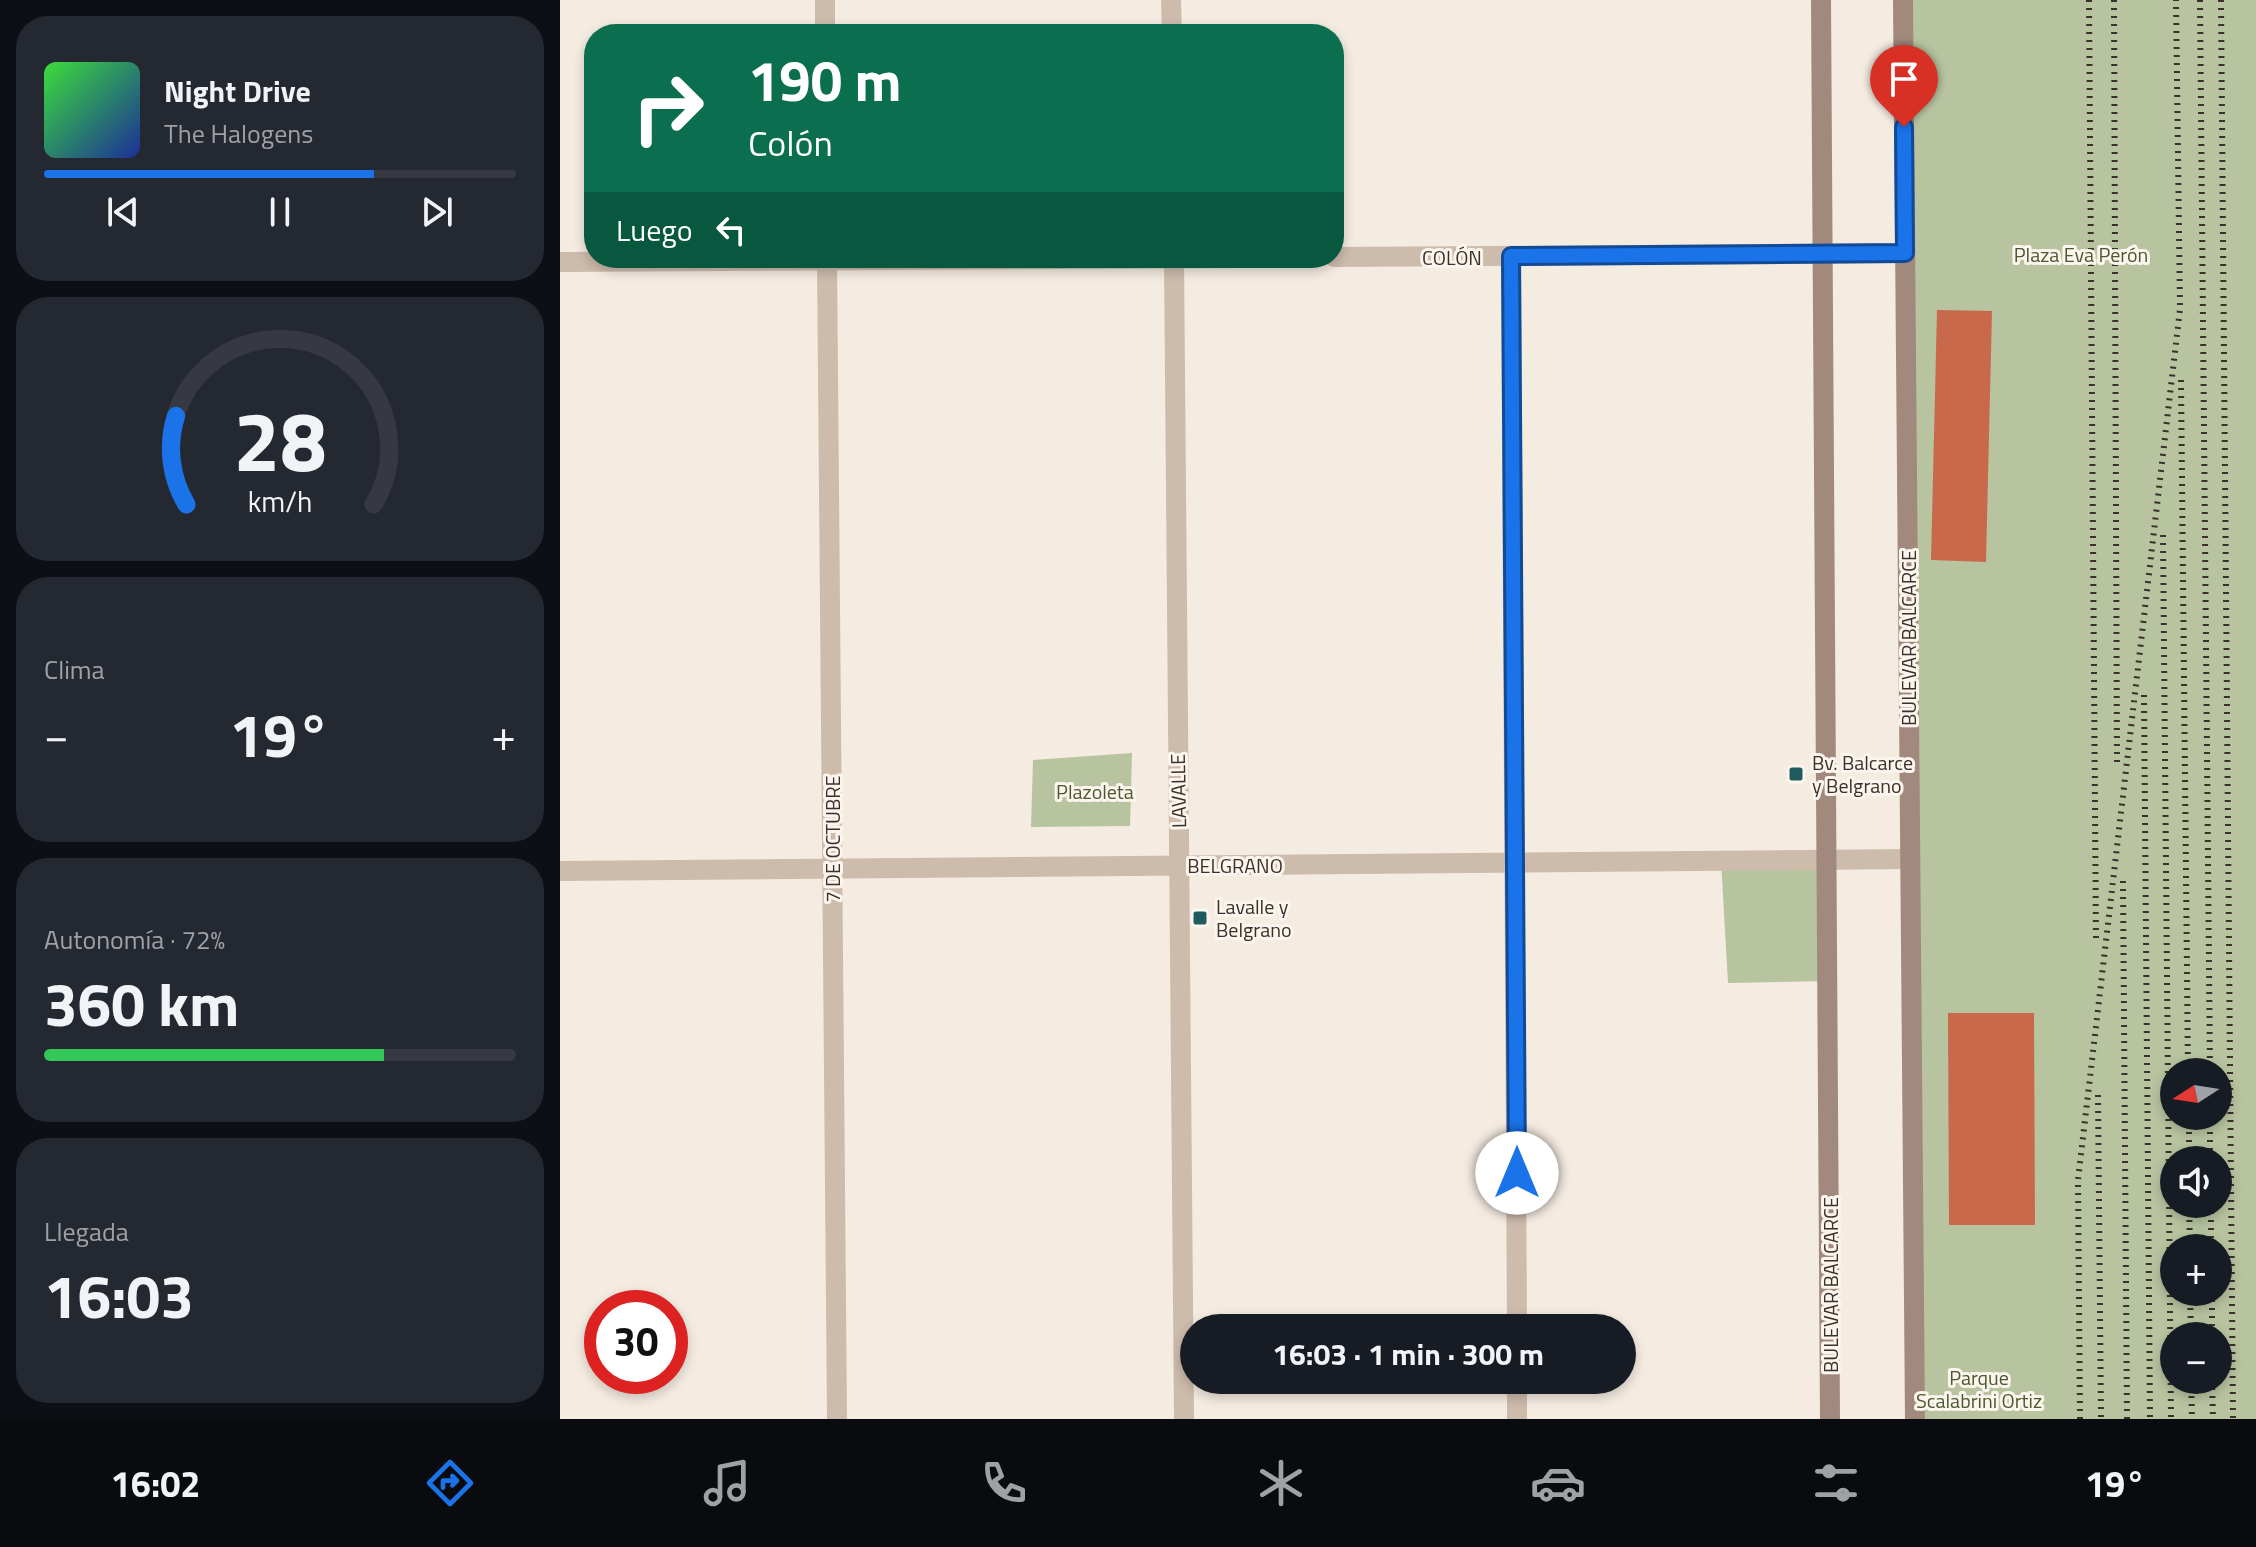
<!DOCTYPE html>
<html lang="es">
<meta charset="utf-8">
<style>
:root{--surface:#171b24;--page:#242831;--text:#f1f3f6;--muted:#9ea1a6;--line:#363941;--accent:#1a73e8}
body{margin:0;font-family:"Titillium Web",sans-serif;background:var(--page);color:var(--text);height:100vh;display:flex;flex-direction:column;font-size:30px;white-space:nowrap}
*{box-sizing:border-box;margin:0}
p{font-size:26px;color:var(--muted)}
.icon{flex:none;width:44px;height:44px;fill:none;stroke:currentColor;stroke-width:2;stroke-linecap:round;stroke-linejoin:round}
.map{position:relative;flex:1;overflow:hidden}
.details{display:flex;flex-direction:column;gap:16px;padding:16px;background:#0d0f14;width:560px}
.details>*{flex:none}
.banner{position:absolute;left:24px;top:24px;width:760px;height:244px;border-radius:32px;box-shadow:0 4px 12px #0003;background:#0b6e4f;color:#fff;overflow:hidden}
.needle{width:52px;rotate:258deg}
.buttons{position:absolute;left:1600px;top:1058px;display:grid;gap:16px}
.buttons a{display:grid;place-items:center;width:72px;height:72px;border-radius:50%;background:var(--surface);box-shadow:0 4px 12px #0003;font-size:40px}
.speed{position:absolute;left:24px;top:1290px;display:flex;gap:16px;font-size:40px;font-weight:700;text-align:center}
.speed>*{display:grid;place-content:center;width:104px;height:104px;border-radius:50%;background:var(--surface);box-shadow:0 4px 12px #0003;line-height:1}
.speed .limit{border:12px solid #d22;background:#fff;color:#111}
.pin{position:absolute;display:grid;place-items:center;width:68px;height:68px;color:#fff;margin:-82px -34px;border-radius:50% 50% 50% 0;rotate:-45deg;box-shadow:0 0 8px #0007}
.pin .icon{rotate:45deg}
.me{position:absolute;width:88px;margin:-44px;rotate:0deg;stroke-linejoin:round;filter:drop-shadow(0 0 6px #0008)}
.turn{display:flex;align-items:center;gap:28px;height:168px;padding:0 32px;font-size:36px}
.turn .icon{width:104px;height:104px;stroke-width:2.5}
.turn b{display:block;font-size:56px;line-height:68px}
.then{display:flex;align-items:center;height:76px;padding:0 32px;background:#0003;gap:16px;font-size:30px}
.big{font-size:60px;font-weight:700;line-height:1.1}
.details .widget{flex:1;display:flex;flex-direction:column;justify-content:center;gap:12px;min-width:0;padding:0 28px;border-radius:32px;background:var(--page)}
.details .dial{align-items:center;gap:0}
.dial svg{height:208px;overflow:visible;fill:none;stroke:var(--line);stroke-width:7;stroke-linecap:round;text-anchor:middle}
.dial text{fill:var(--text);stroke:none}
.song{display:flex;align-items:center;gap:24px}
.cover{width:96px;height:96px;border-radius:12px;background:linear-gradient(135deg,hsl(120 70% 55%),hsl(230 70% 35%))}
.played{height:8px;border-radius:4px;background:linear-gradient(90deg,var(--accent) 70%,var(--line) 70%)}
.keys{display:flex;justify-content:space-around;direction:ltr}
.heat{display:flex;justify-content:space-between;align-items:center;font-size:44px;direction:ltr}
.charge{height:12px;border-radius:6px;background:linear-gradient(90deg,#34c759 72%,var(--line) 0)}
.trip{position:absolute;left:620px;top:1314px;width:456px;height:80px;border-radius:40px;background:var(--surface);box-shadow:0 4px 12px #0003;font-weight:700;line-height:80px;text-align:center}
.menu{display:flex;height:128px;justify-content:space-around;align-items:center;background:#090b0e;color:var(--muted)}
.menu .icon{width:56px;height:56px}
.menu .selected{color:var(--accent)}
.menu b{font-size:36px;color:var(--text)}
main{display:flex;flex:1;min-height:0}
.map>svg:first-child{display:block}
</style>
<main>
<section class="details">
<div class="widget">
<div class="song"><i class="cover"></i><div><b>Night Drive</b><p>The Halogens</p></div></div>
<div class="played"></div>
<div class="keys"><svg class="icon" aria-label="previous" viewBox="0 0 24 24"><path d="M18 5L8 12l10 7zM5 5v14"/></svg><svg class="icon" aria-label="pause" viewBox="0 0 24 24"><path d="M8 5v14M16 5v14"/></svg><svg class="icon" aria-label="next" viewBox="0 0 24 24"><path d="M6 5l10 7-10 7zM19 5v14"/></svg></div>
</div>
<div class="widget dial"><svg viewBox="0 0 100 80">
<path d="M14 69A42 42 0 1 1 86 69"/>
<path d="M14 69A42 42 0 0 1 10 35" stroke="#1a73e8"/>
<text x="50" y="56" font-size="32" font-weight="700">28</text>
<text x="50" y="72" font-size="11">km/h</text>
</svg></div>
<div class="widget"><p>Clima</p>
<div class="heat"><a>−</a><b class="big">19°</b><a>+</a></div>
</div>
<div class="widget"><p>Autonomía · 72%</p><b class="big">360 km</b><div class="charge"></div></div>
<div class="widget"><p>Llegada</p><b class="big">16:03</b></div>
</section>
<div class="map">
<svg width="1696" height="1419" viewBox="0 0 1696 1419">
<rect width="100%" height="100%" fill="#f4ebe1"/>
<g fill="#b8c4a0" fill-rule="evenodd">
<path d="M1343,0H1696V1419H1355ZM1614,1072H1658V1116H1614ZM1614,1160H1658V1204H1614ZM1614,1248H1658V1292H1614ZM1614,1336H1658V1380H1614Z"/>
<polygon points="572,753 570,826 471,827 473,760"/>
<polygon points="1161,860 1267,860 1268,981 1168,983"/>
</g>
<g fill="#c8694b">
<polygon points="1377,310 1432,311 1426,562 1371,560"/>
<polygon points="1388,1013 1474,1013 1475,1225 1389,1225"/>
</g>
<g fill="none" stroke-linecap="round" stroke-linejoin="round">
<g stroke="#cdbbac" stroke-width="20">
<polyline points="265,0 265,34"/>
<polyline points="611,0 612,34"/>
<polyline points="951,256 957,1328"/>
<polyline points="774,257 1345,253"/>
<polyline points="267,258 277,1419"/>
<polyline points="614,258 624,1419"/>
<polyline points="0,262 684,258"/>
<polyline points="0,871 1350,859"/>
<polyline points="957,1380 957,1419"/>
</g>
<g stroke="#a18a7d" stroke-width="20">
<polyline points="1261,0 1270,1419"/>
<polyline points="1343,0 1355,1419"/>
</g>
<g stroke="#3b302b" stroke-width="6" stroke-dasharray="2 6" stroke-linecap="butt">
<polyline points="1529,0 1536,943"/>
<polyline points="1554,0 1557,768"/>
<polyline points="1640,0 1650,1072"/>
<polyline points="1661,0 1673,1419"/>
<polyline points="1621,380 1628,1072"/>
<polyline points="1603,535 1611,1419"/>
<polyline points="1584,695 1590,1419"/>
<polyline points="1563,881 1567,1419"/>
<polyline points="1538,1095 1541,1419"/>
<polyline points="1629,1116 1629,1160"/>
<polyline points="1650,1116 1650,1160"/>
<polyline points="1629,1204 1630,1248"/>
<polyline points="1651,1204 1651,1248"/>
<polyline points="1630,1292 1631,1336"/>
<polyline points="1652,1292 1652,1336"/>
<polyline points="1631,1380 1632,1419"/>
<polyline points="1652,1380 1653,1419"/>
<polyline points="1520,1419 1518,1180 1620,309 1616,0"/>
</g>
</g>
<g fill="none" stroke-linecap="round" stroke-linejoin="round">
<defs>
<polyline id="route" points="957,1173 951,256 1345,253 1344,127"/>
</defs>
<use href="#route" stroke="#114b97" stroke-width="20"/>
<use href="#route" stroke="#1a73e8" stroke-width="14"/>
</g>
<g fill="#1f5a5e" stroke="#fbf5ee" stroke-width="3">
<rect x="1228" y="766" width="16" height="16" rx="4"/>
<rect x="632" y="910" width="16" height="16" rx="4"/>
</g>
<g text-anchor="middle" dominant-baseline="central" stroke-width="6" stroke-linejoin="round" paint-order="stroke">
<g font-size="20" fill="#4a5a2e" stroke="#fbf5ee">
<text x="1521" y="254">Plaza Eva Perón</text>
<text x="535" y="791">Plazoleta</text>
<text x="1419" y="1377">Parque<tspan x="1419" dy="23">Scalabrini Ortiz</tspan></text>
</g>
<g font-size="20" fill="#3b302b" stroke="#fbf5ee">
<text x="892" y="257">COLÓN</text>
<text transform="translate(1348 638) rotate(-90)">BULEVAR BALCARCE</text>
<text transform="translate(618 791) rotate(-91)">LAVALLE</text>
<text transform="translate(272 839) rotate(-90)">7 DE OCTUBRE</text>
<text x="675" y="865">BELGRANO</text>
<text transform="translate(1270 1285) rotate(-90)">BULEVAR BALCARCE</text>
</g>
<g font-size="20" fill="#3b302b" stroke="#fbf5ee" text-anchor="start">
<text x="1252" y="762">Bv. Balcarce<tspan x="1252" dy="23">y Belgrano</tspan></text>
<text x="656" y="906">Lavalle y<tspan x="656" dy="23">Belgrano</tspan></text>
</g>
</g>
</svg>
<div class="buttons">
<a><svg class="needle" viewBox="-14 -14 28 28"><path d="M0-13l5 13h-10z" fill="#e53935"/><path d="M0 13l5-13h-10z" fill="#9ea1a6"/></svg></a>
<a><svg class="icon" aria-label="sound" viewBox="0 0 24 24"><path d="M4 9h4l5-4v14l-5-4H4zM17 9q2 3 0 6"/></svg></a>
<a>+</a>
<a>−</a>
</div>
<div class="speed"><div class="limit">30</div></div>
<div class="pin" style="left:1344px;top:127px;background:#d93025"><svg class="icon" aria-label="arrive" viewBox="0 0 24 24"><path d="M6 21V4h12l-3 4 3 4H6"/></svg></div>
<svg class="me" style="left:957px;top:1173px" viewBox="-20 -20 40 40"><circle r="19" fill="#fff"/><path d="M0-13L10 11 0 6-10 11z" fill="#1a73e8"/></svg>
<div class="trip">16:03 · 1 min · 300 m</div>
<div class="banner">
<div class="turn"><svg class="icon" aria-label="right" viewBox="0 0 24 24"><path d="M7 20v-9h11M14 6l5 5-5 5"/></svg><div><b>190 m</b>Colón</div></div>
<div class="then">Luego<svg class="icon" aria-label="left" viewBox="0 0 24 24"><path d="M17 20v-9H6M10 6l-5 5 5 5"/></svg></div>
</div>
</div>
</main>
<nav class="menu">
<b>16:02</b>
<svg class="icon selected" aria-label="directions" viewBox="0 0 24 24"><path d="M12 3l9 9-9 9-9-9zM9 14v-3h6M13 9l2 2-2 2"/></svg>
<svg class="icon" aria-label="music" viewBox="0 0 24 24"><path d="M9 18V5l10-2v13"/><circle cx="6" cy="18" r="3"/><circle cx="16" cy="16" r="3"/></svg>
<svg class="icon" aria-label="phone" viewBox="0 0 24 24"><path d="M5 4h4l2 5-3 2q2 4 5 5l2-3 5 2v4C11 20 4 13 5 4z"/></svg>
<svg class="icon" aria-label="climate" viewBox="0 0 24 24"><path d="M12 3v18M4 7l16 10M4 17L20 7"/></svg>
<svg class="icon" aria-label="car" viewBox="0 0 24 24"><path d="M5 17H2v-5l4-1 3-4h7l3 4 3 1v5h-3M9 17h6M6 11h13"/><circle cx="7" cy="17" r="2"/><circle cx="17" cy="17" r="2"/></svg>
<svg class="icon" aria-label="filters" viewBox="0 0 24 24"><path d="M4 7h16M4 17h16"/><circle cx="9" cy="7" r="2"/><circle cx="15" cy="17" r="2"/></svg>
<b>19°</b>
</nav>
